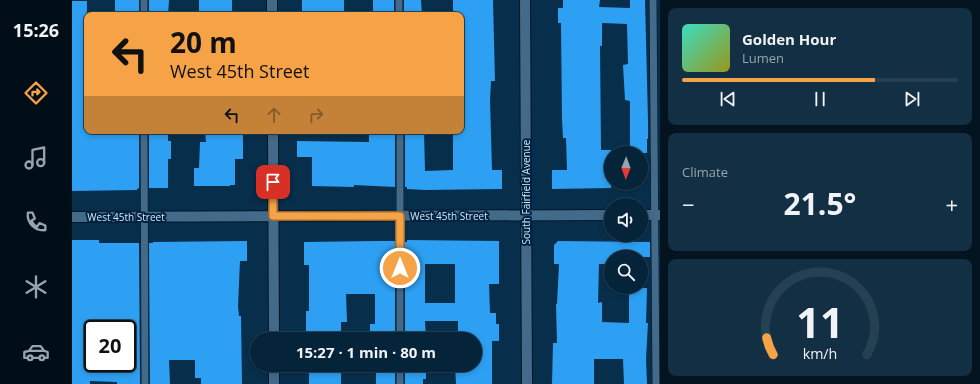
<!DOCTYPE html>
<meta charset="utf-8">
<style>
:root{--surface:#052339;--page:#132f44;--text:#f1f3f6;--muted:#97a4ae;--line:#264053;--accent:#f5a346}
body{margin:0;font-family:"Open Sans",sans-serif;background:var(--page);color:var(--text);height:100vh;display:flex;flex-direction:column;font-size:15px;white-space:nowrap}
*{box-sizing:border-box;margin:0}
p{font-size:13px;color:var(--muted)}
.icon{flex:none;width:22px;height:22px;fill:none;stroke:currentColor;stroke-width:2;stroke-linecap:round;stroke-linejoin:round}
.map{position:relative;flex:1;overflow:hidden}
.details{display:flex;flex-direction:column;gap:8px;padding:8px;background:#03131f;width:320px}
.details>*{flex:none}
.top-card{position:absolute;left:12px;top:12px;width:380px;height:122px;border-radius:8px;box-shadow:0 2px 6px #0003,0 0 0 1px var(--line);background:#f5a346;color:#111;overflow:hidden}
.needle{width:26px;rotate:181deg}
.buttons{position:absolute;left:532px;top:146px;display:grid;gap:8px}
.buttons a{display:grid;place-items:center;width:44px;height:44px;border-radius:50%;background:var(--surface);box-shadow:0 2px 6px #0003,0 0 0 1px var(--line);font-size:20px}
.speed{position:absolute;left:12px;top:320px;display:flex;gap:8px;font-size:20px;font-weight:700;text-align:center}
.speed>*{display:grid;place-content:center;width:52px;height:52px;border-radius:50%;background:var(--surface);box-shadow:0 2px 6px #0003,0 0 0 1px var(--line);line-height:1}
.speed .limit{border:2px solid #111;border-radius:6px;background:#fff;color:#111}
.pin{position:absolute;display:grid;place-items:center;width:34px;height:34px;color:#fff;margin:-17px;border-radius:8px;box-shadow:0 2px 6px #0006}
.me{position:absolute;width:44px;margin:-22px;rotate:0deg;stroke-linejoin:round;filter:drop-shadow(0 0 3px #0008)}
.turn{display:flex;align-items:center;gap:14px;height:84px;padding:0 20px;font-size:18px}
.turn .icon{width:52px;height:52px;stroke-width:2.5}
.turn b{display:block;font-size:28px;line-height:34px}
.lanes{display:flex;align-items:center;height:38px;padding:0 20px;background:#0003;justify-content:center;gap:20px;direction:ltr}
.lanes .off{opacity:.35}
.big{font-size:30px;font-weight:700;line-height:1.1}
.details .card{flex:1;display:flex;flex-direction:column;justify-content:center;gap:6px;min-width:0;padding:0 14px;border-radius:8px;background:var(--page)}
.details .dial{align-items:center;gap:0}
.dial svg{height:104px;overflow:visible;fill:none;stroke:var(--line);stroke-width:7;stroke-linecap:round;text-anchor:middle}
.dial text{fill:var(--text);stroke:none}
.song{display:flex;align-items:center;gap:12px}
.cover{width:48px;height:48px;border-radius:6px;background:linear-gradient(135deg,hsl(170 70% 55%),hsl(60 70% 35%))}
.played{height:4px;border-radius:2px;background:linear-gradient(90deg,var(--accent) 70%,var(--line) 70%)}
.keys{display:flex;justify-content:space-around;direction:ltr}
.heat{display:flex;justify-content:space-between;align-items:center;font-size:22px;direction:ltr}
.trip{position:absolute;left:178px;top:332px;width:232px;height:40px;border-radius:20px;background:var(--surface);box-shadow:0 2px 6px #0003,0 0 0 1px var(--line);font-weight:700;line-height:40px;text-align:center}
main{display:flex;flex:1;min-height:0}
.dock{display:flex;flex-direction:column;width:72px;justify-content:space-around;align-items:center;background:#020e17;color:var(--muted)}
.dock .icon{width:28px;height:28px}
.dock .on{color:var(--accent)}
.dock b{font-size:18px;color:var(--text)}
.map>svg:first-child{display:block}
</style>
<main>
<nav class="dock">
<b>15:26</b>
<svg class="icon on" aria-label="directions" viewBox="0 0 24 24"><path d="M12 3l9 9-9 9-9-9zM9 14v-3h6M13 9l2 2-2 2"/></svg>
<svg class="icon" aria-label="music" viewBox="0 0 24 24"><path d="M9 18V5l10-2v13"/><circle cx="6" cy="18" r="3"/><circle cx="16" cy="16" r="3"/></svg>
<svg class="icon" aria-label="phone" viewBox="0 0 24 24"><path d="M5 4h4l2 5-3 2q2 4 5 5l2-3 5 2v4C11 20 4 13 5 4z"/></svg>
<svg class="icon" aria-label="climate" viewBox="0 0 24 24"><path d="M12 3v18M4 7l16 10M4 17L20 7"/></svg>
<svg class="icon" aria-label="car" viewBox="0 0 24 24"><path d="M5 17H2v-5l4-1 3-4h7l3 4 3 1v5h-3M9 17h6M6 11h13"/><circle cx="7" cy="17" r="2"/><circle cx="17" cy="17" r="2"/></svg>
</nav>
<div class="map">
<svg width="588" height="384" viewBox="0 0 588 384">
<rect width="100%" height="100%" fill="#072f4c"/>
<g fill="#2da0f3" fill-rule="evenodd">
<rect x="43" y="0" width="24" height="15"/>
<polygon points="77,0 97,0 96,15 77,15"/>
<rect x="127" y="0" width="33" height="15"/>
<rect x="230" y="0" width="42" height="15"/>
<rect x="301" y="0" width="21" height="15"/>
<polygon points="332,0 349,0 350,15 332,15"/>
<polygon points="381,0 421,0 423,81 419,81 418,100 420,170 430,170 430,189 353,190 335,189 335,187 333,187 333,131 352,131 353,171 381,170 381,131 389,131 389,15 381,15"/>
<polygon points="491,0 528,0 527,7 558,8 558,0 573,0 576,121 576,139 575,139 575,153 558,153 558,101 553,100 551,65 556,64 555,24 530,23 530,46 528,46 529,150 539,150 539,188 480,189 480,170 495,170 494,138 491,138 490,119 489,23 486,23 486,8 491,8"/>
<polygon points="0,1 15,1 14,102 13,102 13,130 15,130 15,131 67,131 67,188 65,189 65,190 0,191"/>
<polygon points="77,131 96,131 96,141 99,141 99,159 96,159 96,188 77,188"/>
<polygon points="133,131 171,131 171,159 163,159 163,185 158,185 158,186 122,186 122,168 127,168 128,142 134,142"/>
<polygon points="297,131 323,131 323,187 282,185 282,187 240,186 240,157 225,157 225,141 297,142"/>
<path d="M0,240H27V243H67L68,384H45V382L18,381V384H0ZM21,329H55V364L21,363Z"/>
<path d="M335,240L427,241V284H417L418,313H424V324H427V341H420V384H384L383,365H403V339H386V321H353L354,339H333V242H335ZM353,264H383V303H353Z"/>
<polygon points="175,241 175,261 168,261 166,306 167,316 169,316 170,384 129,384 129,378 123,378 123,360 97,360 98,384 78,384 77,243 81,243 81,242"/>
<polygon points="306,241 323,241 323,339 298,339 298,324 303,324 303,294 274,294 275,322 269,322 269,339 237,339 238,334 234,334 234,311 237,311 237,265 232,265 232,242"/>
<polygon points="486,241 578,242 578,257 539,257 539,264 527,264 526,303 530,302 530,322 557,323 557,288 575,288 574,323 576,323 574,359 575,384 552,384 551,359 522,359 522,384 480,384 481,343 485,343 484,304 485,304 487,264 482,264 482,245"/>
<rect x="237" y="365" width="32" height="19"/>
<rect x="304" y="365" width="19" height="19"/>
<polygon points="333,365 354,365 354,379 351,379 351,384 333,384"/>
</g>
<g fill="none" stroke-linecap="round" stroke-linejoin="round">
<defs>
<g id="lane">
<polyline points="72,0 72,15"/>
<polyline points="327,0 327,15"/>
<polyline points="581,0 584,384"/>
<polyline points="72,131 73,384"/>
<polyline points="328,131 328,339"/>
<polyline points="328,365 328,384"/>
</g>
<g id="street">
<polyline points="200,0 200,15"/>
<polyline points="453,0 455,384"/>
<polyline points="201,131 202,339"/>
<polyline points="569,215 588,215"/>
<polyline points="0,217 539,215"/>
<polyline points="202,365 202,384"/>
</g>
</defs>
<use href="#lane" stroke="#00162b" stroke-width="8"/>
<use href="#street" stroke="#00162b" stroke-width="12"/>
<use href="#lane" stroke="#446a8a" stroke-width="7"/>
<use href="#street" stroke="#446a8a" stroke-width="10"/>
</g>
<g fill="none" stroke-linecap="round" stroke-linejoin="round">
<defs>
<polyline id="route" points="201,182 201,216 328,216 328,268"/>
</defs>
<use href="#route" stroke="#9f6a2e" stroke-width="10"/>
<use href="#route" stroke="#f5a346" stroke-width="7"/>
</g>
<g text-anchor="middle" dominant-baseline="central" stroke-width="4" stroke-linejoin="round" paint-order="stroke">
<g font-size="10" fill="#d3e8fb" stroke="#002441">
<text transform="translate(454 192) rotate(-90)">South Fairfield Avenue</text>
<text x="377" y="216">West 45th Street</text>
<text x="54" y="217">West 45th Street</text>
</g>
</g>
</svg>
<div class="buttons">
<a><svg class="needle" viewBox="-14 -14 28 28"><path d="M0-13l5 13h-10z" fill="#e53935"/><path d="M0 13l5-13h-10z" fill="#97a4ae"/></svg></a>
<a><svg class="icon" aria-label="sound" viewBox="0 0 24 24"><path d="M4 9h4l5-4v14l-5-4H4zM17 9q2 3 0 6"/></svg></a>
<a><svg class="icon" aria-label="search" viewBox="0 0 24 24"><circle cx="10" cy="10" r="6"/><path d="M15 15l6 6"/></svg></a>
</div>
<div class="speed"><div class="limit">20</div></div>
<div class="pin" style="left:201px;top:182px;background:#d93025"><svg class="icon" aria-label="arrive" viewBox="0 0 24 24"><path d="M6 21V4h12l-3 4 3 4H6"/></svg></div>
<svg class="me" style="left:328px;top:268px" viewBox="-20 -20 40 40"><circle r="17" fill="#f5a346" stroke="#fff" stroke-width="3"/><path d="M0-11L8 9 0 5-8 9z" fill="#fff"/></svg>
<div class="trip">15:27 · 1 min · 80 m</div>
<div class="top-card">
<div class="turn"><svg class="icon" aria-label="left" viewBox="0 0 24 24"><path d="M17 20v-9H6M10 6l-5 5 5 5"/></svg><div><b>20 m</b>West 45th Street</div></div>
<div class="lanes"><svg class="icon" aria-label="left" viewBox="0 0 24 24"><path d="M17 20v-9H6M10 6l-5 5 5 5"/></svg><svg class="icon off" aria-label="ahead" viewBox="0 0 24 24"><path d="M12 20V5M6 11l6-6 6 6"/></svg><svg class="icon off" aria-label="right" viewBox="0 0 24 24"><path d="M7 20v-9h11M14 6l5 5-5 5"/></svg></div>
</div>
</div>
<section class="details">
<div class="card">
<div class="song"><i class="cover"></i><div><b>Golden Hour</b><p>Lumen</p></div></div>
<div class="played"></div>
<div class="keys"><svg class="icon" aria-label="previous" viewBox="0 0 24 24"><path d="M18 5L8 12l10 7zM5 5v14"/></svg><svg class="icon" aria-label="pause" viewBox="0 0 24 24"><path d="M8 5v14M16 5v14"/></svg><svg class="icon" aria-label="next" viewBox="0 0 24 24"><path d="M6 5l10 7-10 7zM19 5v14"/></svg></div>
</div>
<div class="card"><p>Climate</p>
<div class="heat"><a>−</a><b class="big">21.5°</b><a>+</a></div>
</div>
<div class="card dial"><svg viewBox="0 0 100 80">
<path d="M14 69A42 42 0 1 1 86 69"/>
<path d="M14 69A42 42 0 0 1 9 56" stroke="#f5a346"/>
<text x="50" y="56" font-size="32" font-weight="700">11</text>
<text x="50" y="72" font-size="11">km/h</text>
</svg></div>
</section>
</main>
